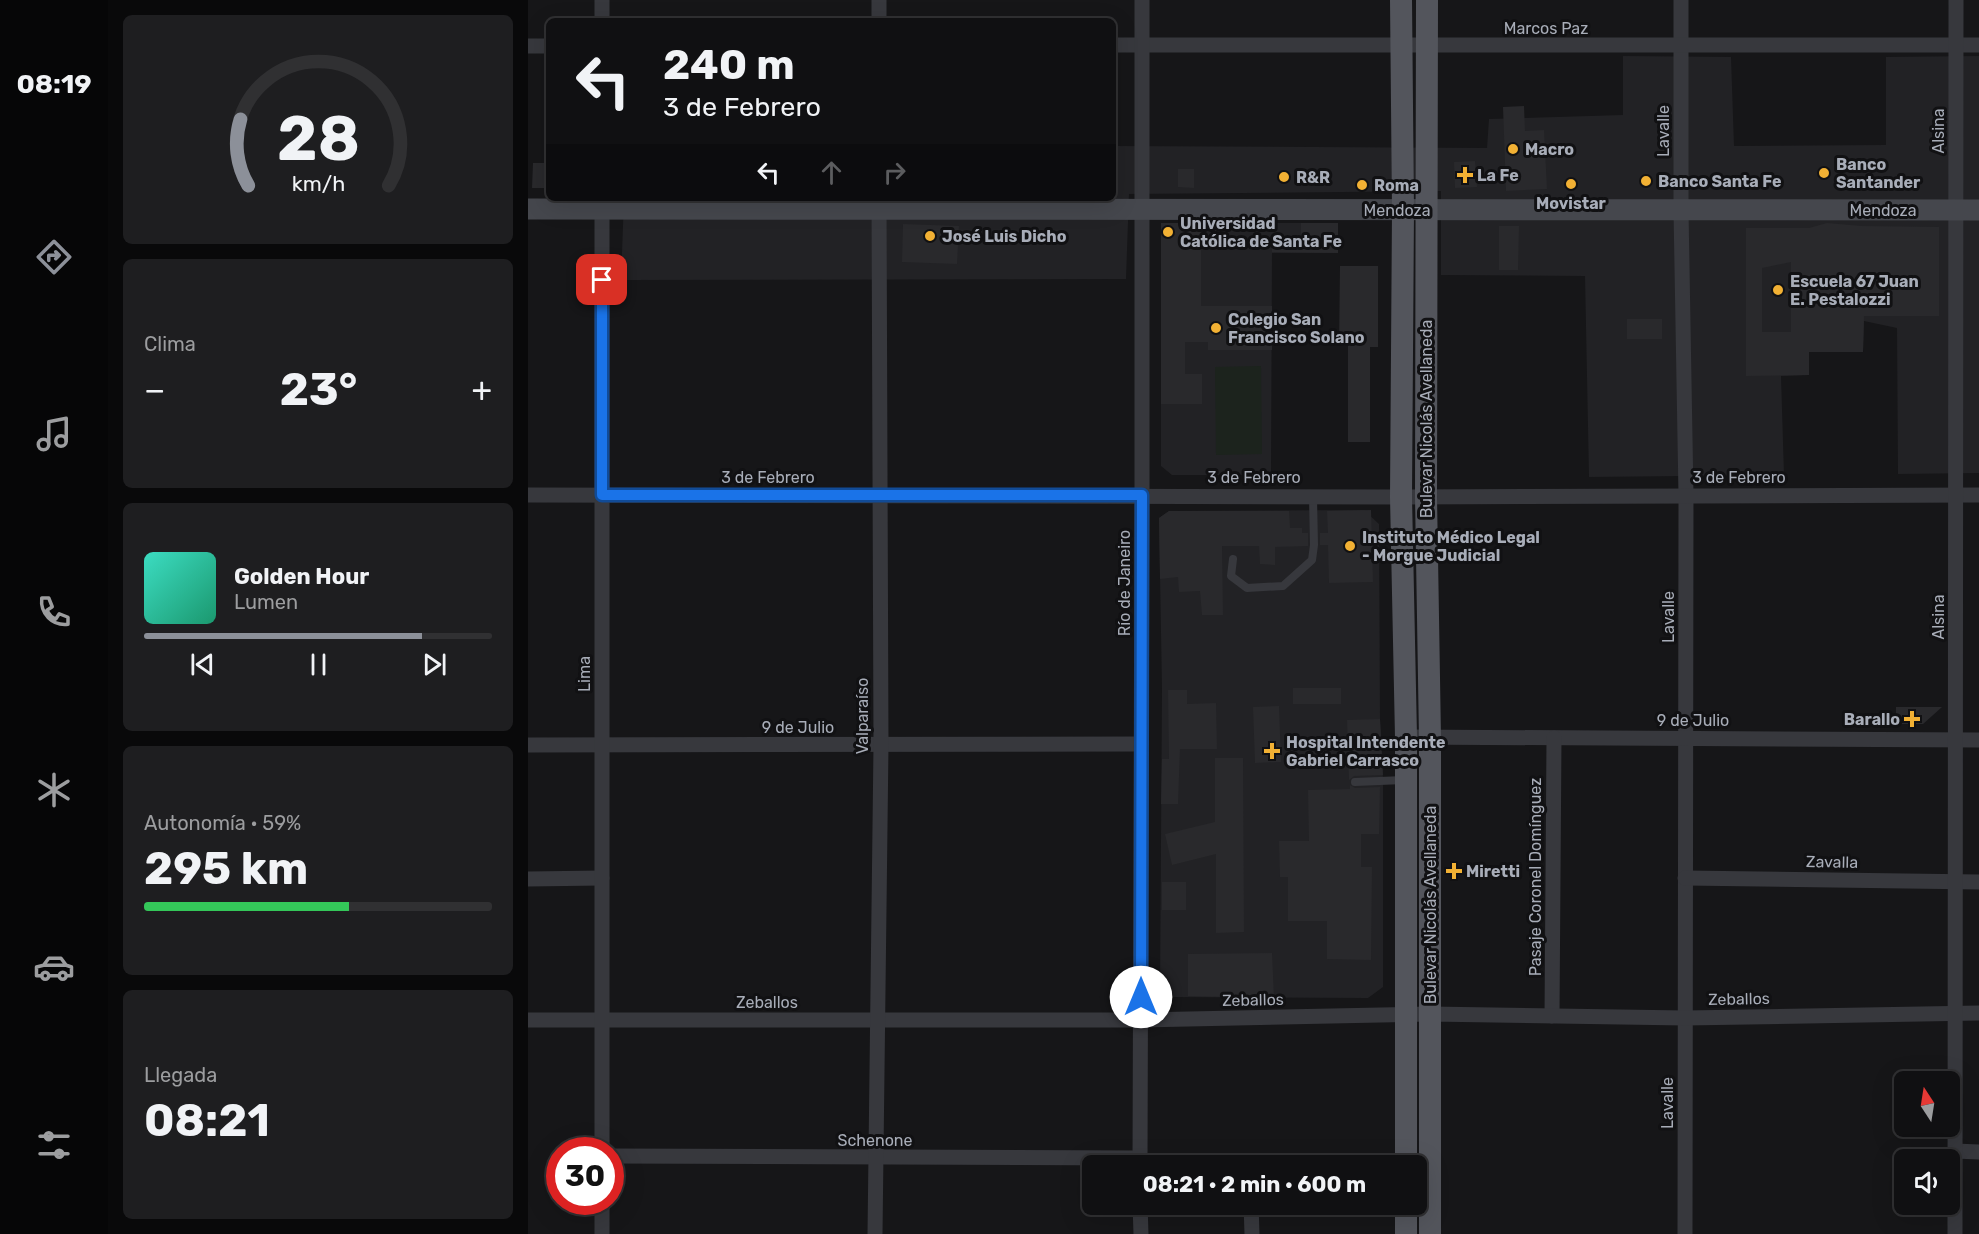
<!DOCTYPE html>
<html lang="es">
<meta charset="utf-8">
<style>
:root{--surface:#101012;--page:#1e1e20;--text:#f1f3f6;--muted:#9c9d9f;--line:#303032;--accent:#8c9099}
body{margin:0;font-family:Rubik,sans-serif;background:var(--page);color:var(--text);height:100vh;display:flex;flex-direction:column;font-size:22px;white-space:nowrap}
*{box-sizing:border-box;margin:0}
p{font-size:20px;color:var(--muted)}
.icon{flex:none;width:33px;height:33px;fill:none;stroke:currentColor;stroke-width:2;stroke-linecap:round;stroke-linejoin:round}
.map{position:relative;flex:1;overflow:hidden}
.drawer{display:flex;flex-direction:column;gap:15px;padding:15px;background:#09090a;width:420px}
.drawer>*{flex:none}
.guide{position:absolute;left:18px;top:18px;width:570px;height:183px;border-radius:9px;box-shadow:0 6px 24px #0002,0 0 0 2px var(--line);background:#101012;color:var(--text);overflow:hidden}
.needle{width:39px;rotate:348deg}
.fabs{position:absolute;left:1366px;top:1071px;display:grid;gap:12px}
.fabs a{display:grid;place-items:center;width:66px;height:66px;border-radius:9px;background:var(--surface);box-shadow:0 6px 24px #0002,0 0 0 2px var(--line);font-size:30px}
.speed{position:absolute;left:18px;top:1137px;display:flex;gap:12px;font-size:30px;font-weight:700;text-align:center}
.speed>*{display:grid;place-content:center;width:78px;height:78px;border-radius:50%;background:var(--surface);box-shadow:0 6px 24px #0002,0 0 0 2px var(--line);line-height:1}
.speed .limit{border:9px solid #d22;background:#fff;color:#111}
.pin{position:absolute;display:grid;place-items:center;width:51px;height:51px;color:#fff;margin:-26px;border-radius:12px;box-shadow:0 3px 9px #0006}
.me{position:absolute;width:66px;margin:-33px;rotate:0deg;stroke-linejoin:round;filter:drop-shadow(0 0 4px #0008)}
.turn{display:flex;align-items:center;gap:21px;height:126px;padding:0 18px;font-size:27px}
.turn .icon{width:78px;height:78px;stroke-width:2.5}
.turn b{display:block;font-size:42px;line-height:51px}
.lanes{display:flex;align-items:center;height:57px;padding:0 18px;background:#0003;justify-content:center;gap:30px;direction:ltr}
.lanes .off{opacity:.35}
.big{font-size:45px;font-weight:700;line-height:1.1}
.drawer .widget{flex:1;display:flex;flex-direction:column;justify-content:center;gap:9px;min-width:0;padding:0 21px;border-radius:9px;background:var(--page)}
.drawer .dial{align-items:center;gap:0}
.dial svg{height:156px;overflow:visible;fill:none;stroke:var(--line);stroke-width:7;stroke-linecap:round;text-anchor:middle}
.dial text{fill:var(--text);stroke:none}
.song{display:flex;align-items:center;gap:18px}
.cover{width:72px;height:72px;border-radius:9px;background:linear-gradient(135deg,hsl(170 70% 55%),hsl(160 70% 35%))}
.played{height:6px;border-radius:3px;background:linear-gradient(90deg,var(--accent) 80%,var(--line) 80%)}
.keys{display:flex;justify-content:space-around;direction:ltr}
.heat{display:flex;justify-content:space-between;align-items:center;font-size:33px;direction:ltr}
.charge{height:9px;border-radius:4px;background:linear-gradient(90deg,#34c759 59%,var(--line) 0)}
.trip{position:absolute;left:554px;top:1155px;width:345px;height:60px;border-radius:9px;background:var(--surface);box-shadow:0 6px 24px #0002,0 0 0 2px var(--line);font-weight:700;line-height:60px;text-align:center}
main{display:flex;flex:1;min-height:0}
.dock{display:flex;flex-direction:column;width:108px;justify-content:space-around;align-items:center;background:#060607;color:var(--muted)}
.dock .icon{width:42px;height:42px}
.dock .on{color:var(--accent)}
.dock b{font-size:27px;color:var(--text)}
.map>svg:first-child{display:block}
</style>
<main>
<nav class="dock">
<b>08:19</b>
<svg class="icon on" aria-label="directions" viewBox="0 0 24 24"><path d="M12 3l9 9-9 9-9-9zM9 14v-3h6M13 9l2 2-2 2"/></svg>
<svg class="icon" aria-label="music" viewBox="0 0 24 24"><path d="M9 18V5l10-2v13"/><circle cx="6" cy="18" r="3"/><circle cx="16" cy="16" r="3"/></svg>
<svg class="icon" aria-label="phone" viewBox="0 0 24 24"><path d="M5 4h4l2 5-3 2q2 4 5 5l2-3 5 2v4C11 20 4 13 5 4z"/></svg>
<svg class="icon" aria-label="climate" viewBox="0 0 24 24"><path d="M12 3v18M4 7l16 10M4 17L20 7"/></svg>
<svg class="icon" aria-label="car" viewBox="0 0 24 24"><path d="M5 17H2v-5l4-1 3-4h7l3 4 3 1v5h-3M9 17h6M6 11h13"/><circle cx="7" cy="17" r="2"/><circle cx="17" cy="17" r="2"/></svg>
<svg class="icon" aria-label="filters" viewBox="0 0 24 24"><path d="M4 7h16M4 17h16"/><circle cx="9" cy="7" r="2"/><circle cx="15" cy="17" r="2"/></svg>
</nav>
<section class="drawer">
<div class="widget dial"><svg viewBox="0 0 100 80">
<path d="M14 69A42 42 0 1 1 86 69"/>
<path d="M14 69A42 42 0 0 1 10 35" stroke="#8c9099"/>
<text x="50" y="56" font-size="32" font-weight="700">28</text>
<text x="50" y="72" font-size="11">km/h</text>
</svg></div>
<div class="widget"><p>Clima</p>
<div class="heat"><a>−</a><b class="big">23°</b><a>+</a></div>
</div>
<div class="widget">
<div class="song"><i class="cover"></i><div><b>Golden Hour</b><p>Lumen</p></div></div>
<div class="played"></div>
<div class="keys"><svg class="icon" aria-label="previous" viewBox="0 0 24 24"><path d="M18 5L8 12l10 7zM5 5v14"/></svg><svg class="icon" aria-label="pause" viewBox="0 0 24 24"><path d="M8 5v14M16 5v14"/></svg><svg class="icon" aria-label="next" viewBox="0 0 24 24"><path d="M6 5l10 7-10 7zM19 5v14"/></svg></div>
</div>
<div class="widget"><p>Autonomía · 59%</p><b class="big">295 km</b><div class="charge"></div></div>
<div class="widget"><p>Llegada</p><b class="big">08:21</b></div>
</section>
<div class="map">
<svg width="1451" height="1234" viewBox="0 0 1451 1234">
<rect width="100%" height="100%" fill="#161618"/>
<g fill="#222225">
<polygon points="1095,56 1203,57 1206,146 1358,145 1358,57 1451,56 1451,473 1370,474 1369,328 1336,321 1335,352 1281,352 1281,375 1253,376 1256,475 1061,477 1057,276 913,275 913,191 601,194 598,279 93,280 96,198 585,198 585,146 959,148 961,119 1095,115"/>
<polygon points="633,223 773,223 810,253 744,253 743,475 644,475 633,466"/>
<polygon points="836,510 851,524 852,719 855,777 855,987 840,998 638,997 632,990 634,689 631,518 641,511"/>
</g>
<polygon fill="#1c231d" points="733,366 734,454 688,455 687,367"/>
<g fill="#29292c" fill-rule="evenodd">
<polygon points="996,106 997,131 1016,130 1019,189 978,191 975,107"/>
<polygon points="947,161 949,187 927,188 926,162"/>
<polygon points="5,163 21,163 21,188 4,188"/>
<polygon points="650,169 666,169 666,188 650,187"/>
<polygon points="633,223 673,223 673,306 744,306 744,350 680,350 680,342 657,342 657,374 674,374 674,404 633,404"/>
<polygon points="773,223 810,223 810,253 744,252 744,235 773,235"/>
<path d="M1299,223L1334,226L1411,227V316H1336L1335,352H1281V375L1218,376V228H1281ZM1263,262V332H1234V268Z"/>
<polygon points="375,224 431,226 429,264 374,262"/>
<polygon points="971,226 991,226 990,270 971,270"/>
<polygon points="812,266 850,266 850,347 842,347 842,442 820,442 820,346 811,346"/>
<rect x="1099" y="319" width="35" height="20"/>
<polygon points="843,510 845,582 801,583 800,545 792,545 792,533 800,533 799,511"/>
<polygon points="641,511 761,511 762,528 774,528 774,533 780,533 780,546 747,547 747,565 732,564 731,546 694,546 695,615 674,615 672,591 651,592 650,577 632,579 631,518"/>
<rect x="765" y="688" width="48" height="16"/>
<polygon points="640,690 659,690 659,704 688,703 689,749 652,749 650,804 633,804 634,759 641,759"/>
<polygon points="751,706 753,762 727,763 725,707"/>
<polygon points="1368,707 1414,707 1395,724 1368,724"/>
<polygon points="852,719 855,775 826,776 821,780 819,720"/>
<polygon points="687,758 715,758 716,932 688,933 688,854 644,865 637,834 687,822"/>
<polygon points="822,785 827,788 852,787 851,834 833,834 833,867 844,867 843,960 799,959 799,921 760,921 760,877 752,877 751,841 781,841 780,790 822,789"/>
<rect x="634" y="882" width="24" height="28"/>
<polygon points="744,953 746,998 660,996 660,954"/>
</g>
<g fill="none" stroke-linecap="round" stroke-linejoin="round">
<g stroke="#37383d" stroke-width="8">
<polyline points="705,559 703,576 719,588 755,586 784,560 786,545 785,497"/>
<polyline points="827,782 876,780"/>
</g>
<g stroke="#37383d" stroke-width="15">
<polyline points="351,0 351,21"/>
<polyline points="1153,0 1153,210 1158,495 1157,1234"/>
<polyline points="74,21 74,0"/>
<polyline points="585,45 1451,45"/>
<polyline points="0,46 21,46"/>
<polyline points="0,495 873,497 1451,495"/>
<polyline points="878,737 1451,740"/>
<polyline points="0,745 613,744"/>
<polyline points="1157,878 1451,882"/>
<polyline points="0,879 74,878"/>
<polyline points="1024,1016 1026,738"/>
<polyline points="0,1020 613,1020 902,1014 1157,1018 1451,1013"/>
<polyline points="74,1150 74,198"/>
<polyline points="1427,1151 1451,1152"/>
<polyline points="82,1156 612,1158"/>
<polyline points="612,1166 614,495 614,0"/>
<polyline points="612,1204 613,1234"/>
<polyline points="723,1204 724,1234"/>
<polyline points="74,1234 74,1202"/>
<polyline points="347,1234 353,745 351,198"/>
<polyline points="1427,1234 1428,0"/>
</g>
<polyline stroke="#45474d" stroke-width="21" points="0,209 1451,210"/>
<g stroke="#53555c" stroke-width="22">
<polyline points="873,0 875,210 873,497 878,737 878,1166"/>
<polyline points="899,0 898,496 902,738 902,1234"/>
<polyline points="878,1234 878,1204"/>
</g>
</g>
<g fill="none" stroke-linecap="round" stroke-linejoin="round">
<defs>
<polyline id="route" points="74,280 74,495 614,495 613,997"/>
</defs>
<use href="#route" stroke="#114b97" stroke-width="15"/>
<use href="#route" stroke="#1a73e8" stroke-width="10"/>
</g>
<g fill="#f2b134" stroke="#111113" stroke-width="2">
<circle cx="985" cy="149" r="6"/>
<circle cx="1296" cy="173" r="6"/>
<path d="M934 166h6v6h6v6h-6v6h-6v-6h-6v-6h6z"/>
<circle cx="756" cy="177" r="6"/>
<circle cx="1118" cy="181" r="6"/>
<circle cx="1043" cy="184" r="6"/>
<circle cx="834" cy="185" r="6"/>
<circle cx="640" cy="232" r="6"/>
<circle cx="402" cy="236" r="6"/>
<circle cx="1250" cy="290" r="6"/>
<circle cx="688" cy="328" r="6"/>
<circle cx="822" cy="546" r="6"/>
<path d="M1381 710h6v6h6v6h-6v6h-6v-6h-6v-6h6z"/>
<path d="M741 742h6v6h6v6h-6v6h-6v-6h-6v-6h6z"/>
<path d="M923 862h6v6h6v6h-6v6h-6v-6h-6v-6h6z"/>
</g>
<g text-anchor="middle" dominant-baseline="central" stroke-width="6" stroke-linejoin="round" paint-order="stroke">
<g font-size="16" fill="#a8adb8" stroke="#111113">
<text x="1018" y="28">Marcos Paz</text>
<text transform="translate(1135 131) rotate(-90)">Lavalle</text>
<text transform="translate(1410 131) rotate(-90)">Alsina</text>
<text x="869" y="210">Mendoza</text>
<text x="1355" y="210">Mendoza</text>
<text transform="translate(898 419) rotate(-90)">Bulevar Nicolás Avellaneda</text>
<text x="240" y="477">3 de Febrero</text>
<text x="726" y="477">3 de Febrero</text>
<text x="1211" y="477">3 de Febrero</text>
<text transform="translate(596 583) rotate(-90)">Río de Janeiro</text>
<text transform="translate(1140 617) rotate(-90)">Lavalle</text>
<text transform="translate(1410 617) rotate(-90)">Alsina</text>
<text transform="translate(56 674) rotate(-90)">Lima</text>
<text transform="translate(334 716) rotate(-90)">Valparaíso</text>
<text x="1165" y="720">9 de Julio</text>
<text x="270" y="727">9 de Julio</text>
<text transform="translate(1304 862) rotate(1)">Zavalla</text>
<text transform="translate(1007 877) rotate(-90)">Pasaje Coronel Domínguez</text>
<text transform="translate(902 905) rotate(-90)">Bulevar Nicolás Avellaneda</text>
<text transform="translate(1211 999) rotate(-1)">Zeballos</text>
<text transform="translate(725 1000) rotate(-1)">Zeballos</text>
<text x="239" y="1002">Zeballos</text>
<text transform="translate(1139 1103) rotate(-90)">Lavalle</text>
<text x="347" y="1140">Schenone</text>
</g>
<g font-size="16" font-weight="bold" fill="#a8adb8" stroke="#111113" text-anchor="start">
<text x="997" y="149">Macro</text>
<text x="1308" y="164">Banco<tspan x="1308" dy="18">Santander</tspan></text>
<text x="949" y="175">La Fe</text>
<text x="768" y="177">R&amp;R</text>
<text x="1130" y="181">Banco Santa Fe</text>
<text x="846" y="185">Roma</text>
<text x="1043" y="203" text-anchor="middle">Movistar</text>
<text x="652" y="223">Universidad<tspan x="652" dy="18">Católica de Santa Fe</tspan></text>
<text x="414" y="236">José Luis Dicho</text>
<text x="1262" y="281">Escuela 67 Juan<tspan x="1262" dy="18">E. Pestalozzi</tspan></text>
<text x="700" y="319">Colegio San<tspan x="700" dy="18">Francisco Solano</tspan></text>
<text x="834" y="537">Instituto Médico Legal<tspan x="834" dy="18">- Morgue Judicial</tspan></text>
<text x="1372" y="719" text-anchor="end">Barallo</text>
<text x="758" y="742">Hospital Intendente<tspan x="758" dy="18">Gabriel Carrasco</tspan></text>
<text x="938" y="871">Miretti</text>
</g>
</g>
</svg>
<div class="fabs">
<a><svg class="needle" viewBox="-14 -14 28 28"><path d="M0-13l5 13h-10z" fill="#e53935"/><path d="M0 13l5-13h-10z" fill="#9c9d9f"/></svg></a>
<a><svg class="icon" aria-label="sound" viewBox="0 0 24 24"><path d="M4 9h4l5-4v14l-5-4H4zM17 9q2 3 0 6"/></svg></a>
</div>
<div class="speed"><div class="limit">30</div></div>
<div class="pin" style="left:74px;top:280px;background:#d93025"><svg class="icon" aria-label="arrive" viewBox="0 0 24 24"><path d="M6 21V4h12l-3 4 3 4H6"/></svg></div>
<svg class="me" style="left:613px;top:997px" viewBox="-20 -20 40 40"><circle r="19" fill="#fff"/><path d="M0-13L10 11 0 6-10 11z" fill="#1a73e8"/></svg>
<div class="trip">08:21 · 2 min · 600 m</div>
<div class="guide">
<div class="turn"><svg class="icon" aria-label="left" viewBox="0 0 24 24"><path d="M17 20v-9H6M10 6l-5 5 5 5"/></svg><div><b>240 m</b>3 de Febrero</div></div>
<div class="lanes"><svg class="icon" aria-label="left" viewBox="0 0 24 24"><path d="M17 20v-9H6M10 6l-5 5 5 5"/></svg><svg class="icon off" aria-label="ahead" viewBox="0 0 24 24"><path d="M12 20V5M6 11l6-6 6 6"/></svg><svg class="icon off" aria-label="right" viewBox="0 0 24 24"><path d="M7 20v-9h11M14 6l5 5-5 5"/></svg></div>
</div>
</div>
</main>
